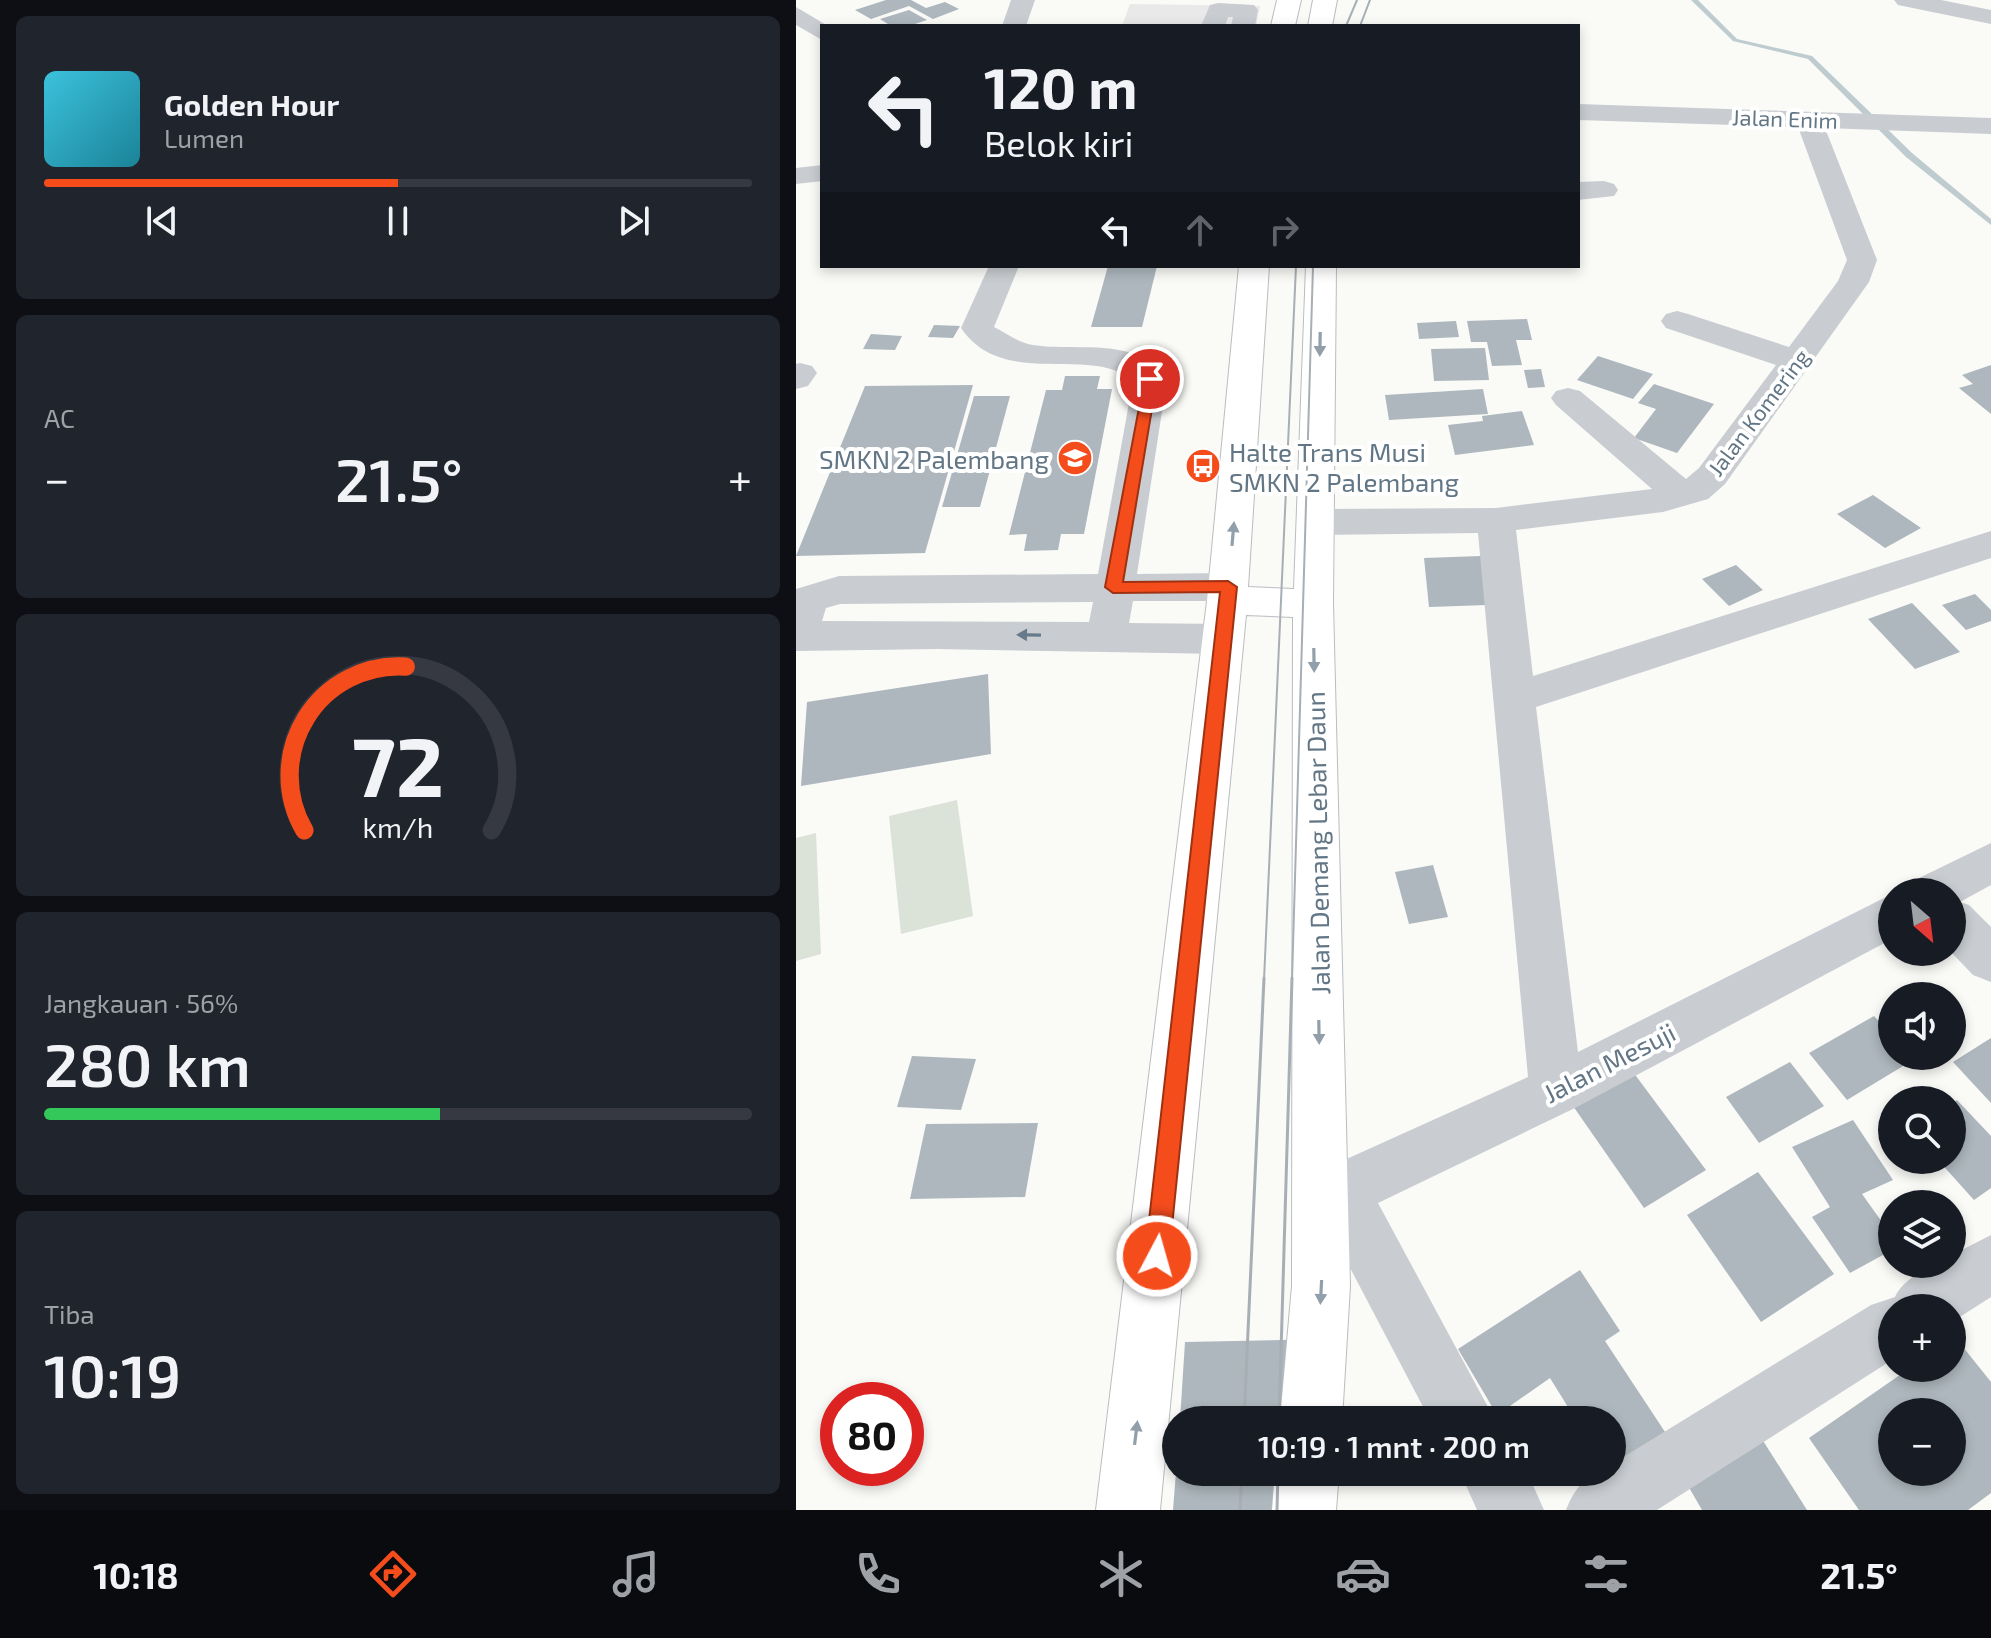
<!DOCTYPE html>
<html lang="id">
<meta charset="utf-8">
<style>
:root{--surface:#171b24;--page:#20242c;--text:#f1f3f6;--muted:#9ea1a6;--line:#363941;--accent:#f54c1c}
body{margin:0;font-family:"Exo 2",sans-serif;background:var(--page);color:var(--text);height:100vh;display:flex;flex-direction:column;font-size:30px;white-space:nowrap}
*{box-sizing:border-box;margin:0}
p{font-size:26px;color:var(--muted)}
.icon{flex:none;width:44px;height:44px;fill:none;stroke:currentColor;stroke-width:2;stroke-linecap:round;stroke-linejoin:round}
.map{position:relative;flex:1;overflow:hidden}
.panel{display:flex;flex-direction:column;gap:16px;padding:16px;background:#0d0f14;width:796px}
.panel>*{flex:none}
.hud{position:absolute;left:24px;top:24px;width:760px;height:244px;border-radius:0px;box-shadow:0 4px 12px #0003;background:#171b24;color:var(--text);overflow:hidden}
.needle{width:52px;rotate:152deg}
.fabs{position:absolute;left:1082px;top:878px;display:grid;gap:16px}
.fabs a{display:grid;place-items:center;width:88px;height:88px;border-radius:50%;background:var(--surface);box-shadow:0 4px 12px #0003;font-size:40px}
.speed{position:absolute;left:24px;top:1382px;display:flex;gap:16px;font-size:40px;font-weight:700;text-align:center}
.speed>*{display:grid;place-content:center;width:104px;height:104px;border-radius:50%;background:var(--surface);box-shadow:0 4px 12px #0003;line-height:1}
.speed .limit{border:12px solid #d22;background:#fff;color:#111}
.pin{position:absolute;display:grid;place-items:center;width:68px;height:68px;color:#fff;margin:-34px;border:4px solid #fff;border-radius:50%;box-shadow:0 2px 8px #0007}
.me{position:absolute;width:88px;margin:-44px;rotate:6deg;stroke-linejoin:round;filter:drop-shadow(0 0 6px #0008)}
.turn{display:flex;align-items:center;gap:28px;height:168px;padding:0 32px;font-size:36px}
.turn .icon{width:104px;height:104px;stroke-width:2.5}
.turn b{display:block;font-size:56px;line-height:68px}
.lanes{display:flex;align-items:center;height:76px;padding:0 32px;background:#0003;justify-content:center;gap:40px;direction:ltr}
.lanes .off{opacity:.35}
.big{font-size:60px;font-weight:600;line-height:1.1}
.panel .widget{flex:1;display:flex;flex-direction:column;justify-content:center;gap:12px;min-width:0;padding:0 28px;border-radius:12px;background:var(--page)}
.panel .dial{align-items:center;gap:0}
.dial svg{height:208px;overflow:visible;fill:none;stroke:var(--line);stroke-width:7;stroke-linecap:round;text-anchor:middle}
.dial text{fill:var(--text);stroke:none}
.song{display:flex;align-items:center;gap:24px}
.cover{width:96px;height:96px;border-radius:12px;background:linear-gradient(135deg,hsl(190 70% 55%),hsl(190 70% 35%))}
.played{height:8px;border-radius:4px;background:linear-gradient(90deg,var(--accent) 50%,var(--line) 50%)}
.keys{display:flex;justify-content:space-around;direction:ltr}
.heat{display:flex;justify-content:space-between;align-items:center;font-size:44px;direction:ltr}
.charge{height:12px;border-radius:6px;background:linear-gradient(90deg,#34c759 56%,var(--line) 0)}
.trip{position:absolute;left:366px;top:1406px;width:464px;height:80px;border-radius:40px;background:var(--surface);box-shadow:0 4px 12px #0003;font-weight:600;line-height:80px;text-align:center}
.dock{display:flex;height:128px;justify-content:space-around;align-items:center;background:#090b0e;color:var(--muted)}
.dock .icon{width:56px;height:56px}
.dock .current{color:var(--accent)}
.dock b{font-size:36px;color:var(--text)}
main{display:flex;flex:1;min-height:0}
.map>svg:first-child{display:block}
</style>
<main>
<section class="panel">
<div class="widget">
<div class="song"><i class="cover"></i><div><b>Golden Hour</b><p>Lumen</p></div></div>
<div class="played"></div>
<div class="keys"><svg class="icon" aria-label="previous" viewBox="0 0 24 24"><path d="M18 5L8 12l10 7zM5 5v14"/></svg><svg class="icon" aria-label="pause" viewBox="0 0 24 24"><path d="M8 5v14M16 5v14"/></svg><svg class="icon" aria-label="next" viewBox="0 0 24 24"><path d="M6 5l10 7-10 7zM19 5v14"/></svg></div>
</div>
<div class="widget"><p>AC</p>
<div class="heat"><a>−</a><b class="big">21.5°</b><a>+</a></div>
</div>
<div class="widget dial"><svg viewBox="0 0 100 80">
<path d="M14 69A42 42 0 1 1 86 69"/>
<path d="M14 69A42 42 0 0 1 53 6" stroke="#f54c1c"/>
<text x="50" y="56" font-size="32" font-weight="700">72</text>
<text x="50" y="72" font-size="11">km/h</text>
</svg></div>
<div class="widget"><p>Jangkauan · 56%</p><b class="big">280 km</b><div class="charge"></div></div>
<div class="widget"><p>Tiba</p><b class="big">10:19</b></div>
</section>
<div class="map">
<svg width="1195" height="1510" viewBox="0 0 1195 1510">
<rect width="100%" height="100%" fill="#fafaf7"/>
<polygon fill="#e8e9e8" points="334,4 464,6 460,26 326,26"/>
<g fill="#dbe2d8">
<polygon points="161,800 177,916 105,934 93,816"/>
<polygon points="20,833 25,954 0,961 0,838"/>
</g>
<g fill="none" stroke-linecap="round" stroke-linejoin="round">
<polygon fill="#becbcf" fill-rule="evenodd" points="895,0 902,0 941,39 1016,56 1116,153 1195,219 1195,225 1110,157 1012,59 937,41"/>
</g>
<g fill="#adb7bd" fill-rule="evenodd">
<polygon points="90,0 115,0 130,8 149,2 163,9 137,19 113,6 75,19 59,10"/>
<polygon points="113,10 131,20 113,26 95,26 84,19"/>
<polygon points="312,266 361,266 346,327 295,327"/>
<polygon points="731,319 736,340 720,340 726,365 696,366 691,342 675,342 671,321"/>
<polygon points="660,321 663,337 623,339 621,323"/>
<polygon points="138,325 164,326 157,338 132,337"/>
<polygon points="75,334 106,336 99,350 67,349"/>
<polygon points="689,348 693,380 638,381 635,349"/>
<polygon points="802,356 857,374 837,399 781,380"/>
<polygon points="1195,365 1195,414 1163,388 1177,384 1166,375"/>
<polygon points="745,369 749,387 732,388 728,370"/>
<polygon points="269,376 304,376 301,389 316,389 288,534 265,534 262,550 228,551 231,534 213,535 250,390 266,390"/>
<polygon points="858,384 918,404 881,453 838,438 860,409 842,403"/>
<polygon points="177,385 129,553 0,556 69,386"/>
<polygon points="687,389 692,414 593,420 589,395"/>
<polygon points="178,396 214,396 184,507 146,507"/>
<polygon points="726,411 738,445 659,455 652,425 687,421 686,416"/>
<polygon points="1077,495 1125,528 1089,548 1041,514"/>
<polygon points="685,556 691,605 633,607 628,558"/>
<polygon points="940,565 967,590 933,606 906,579"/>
<polygon points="1179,594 1195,610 1195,621 1170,630 1146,605"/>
<polygon points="1116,603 1164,652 1119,669 1072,619"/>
<polygon points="192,674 195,754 5,786 11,702"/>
<polygon points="637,865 652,917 613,924 599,872"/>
<polygon points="1078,1016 1096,1036 1096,1056 1114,1056 1117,1060 1051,1100 1013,1053"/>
<polygon points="1195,1038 1195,1103 1157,1062"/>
<polygon points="116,1056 180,1059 165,1110 101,1107"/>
<polygon points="994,1062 1028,1106 963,1143 930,1097"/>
<polygon points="837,1072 910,1170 848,1208 777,1106"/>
<polygon points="1161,1100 1195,1136 1195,1188 1178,1200 1142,1160 1156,1160 1156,1104"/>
<polygon points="1057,1120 1097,1180 1066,1194 1096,1236 1096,1250 1054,1273 1016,1217 1034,1207 996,1147"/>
<polygon points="242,1123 229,1197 114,1199 130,1124"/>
<polygon points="962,1172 1038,1274 965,1322 891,1215"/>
<polygon points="784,1270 824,1331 809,1341 873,1438 818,1479 813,1472 816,1472 816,1420 780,1420 754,1378 701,1415 662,1349"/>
<path d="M1159,1337L1195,1382V1493L1172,1510H1063L1013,1438L1114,1368H1156V1339ZM1096,1412H1156V1472H1096Z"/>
<polygon points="537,1339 536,1420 384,1420 389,1342"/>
<polygon points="964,1436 1011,1510 906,1510 891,1484"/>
<polygon points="380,1472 536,1472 536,1510 377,1510"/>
</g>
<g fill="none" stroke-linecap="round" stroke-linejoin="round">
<defs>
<g id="highway">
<polygon points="481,0 505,0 499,26 475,26"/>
<polygon points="517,0 541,0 536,26 512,26"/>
<polygon points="443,266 473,266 452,587 498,589 510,266 540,266 537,603 554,1286 546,1420 484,1420 496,1286 497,617 450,615 364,1510 300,1510 411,601"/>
<polygon points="479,1472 543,1472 540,1510 476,1510"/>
</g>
</defs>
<use href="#highway" stroke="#b9bdc1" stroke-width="2"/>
<g fill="#c9cdd1" fill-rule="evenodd">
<polygon points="215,0 239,0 230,26 206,26"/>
<polygon points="1098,0 1145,0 1195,10 1195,24 1102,5"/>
<polygon points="422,3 458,5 462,10 459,26 435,26 437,17 432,17 429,26 405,26 414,5"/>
<polygon points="0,7 32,26 26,26 26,40 0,25"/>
<polygon points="782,104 1195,118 1195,134 1029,128 1081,260 1073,282 929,484 912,499 867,512 720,530 737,676 1195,531 1195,558 740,707 782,1052 1096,894 1096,939 779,1108 582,1203 699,1420 634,1420 532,1226 526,1229 506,1221 498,1201 506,1181 524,1171 732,1077 682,533 522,535 509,531 503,522 509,513 522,509 700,508 856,489 760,405 755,398 760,391 772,388 784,391 890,479 903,468 980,365 870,328 865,321 870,314 881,311 892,314 993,347 1042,281 1051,260 1002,127 782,120"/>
<polygon points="26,165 26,181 0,184 0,168"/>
<polygon points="808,181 818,184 822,190 818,196 782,200 782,182"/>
<path d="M193,266H223L198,327C210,333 223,343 237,345C282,352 340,335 371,379L341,574L432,573L446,577L452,587L446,597L432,601H337L333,623L427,624L441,629L447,639L441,649L427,654L141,649L0,651V589L43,576L302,574L337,381C295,343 208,391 165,328ZM297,602L293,622L26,621L30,608L44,604Z"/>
<polygon points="4,363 16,366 21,373 12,386 0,389 0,364"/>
<polygon points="1195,843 1195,885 1164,902 1173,905 1195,927 1195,982 1177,975 1155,952 1156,892 1116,892 1123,878"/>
<path d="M1195,1235V1297L1156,1322V1308H1096V1360L861,1510H770C779,1488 790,1472 816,1472V1464L1075,1305L1099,1297C1107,1278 1136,1264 1156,1264V1255Z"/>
<polygon points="664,1472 731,1472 748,1510 681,1510"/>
</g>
<use href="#highway" fill="#fff" fill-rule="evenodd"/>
<g stroke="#a7aeb4" stroke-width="2">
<polyline points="550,26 561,0"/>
<polyline points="564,26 574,0"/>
<polyline points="468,980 500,266"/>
<polyline points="496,980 517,266"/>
</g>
<g stroke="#a7aeb4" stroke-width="3">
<polyline points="448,1420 468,978"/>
<polyline points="483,1420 496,978"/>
<polyline points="444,1510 446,1472"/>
<polyline points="481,1510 482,1472"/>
</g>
</g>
<defs><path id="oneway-solid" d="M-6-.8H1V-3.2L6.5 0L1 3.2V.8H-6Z" transform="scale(2)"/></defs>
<g fill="#919faa">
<use href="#oneway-solid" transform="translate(524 344) rotate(91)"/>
<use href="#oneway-solid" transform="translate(437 534) rotate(-85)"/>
<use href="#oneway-solid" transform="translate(518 660) rotate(89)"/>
<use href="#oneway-solid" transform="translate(523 1032) rotate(89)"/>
<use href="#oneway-solid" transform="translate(525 1292) rotate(93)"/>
<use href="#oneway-solid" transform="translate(340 1433) rotate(-83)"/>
</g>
<use fill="#677a89" href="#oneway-solid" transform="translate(233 635) rotate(-179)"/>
<polygon fill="#f54c1c" stroke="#9f3112" stroke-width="2" points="349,376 361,379 327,582 432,581 441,587 373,1256 369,1264 361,1268 352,1264 349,1256 424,592 317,593 309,587"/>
<defs>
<symbol id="school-disc" viewBox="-11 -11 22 22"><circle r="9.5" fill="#f54c1c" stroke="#fff"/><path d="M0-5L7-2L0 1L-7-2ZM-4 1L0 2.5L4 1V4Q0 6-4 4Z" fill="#fff"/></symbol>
<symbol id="bus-disc" viewBox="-11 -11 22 22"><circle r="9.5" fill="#f54c1c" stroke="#fff"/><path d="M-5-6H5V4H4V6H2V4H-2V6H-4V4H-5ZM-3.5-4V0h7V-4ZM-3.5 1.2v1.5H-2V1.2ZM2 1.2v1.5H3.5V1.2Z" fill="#fff"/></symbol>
</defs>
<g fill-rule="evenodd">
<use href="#school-disc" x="259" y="438" width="40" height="40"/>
<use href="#bus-disc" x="387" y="446" width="40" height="40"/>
</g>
<g text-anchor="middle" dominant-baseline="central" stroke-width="8" stroke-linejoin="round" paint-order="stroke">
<g font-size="22" fill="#627685" stroke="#fff">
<text transform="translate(989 118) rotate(2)">Jalan Enim</text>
<text transform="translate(962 412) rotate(-53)">Jalan Komering</text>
</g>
<g font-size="26" fill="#627685" stroke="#fff" text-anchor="start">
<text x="433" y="451">Halte Trans Musi<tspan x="433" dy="30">SMKN 2 Palembang</tspan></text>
<text x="253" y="458" text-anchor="end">SMKN 2 Palembang</text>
</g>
<g font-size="26" fill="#627685" stroke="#fff">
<text transform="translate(521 843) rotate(-91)">Jalan Demang Lebar Daun</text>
<text transform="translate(813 1062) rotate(-27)">Jalan Mesuji</text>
</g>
</g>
</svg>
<div class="fabs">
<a><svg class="needle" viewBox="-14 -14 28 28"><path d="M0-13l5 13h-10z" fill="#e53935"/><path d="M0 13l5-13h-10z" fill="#9ea1a6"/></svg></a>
<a><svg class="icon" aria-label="sound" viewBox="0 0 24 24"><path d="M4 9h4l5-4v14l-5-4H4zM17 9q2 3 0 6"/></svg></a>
<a><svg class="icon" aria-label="search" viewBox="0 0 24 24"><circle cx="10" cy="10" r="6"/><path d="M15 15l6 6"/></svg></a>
<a><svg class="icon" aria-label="layers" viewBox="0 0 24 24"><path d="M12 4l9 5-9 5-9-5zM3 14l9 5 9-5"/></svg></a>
<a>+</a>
<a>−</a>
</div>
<div class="speed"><div class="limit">80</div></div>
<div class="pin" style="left:354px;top:379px;background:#d93025"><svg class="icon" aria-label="arrive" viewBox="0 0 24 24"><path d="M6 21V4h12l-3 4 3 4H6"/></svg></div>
<svg class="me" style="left:361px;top:1256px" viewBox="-20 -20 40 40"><circle r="17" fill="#f54c1c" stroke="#fff" stroke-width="3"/><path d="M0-11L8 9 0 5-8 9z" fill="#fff"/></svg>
<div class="trip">10:19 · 1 mnt · 200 m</div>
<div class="hud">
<div class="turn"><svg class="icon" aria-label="left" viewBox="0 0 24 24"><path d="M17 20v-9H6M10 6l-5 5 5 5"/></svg><div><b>120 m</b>Belok kiri</div></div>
<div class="lanes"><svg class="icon" aria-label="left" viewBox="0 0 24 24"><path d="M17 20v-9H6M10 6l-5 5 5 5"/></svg><svg class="icon off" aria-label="ahead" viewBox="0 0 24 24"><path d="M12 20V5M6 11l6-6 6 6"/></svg><svg class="icon off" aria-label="right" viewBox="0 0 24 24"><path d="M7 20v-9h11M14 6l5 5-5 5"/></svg></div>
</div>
</div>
</main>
<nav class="dock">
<b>10:18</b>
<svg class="icon current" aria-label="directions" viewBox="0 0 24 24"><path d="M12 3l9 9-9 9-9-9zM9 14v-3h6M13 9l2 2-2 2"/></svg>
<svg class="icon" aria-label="music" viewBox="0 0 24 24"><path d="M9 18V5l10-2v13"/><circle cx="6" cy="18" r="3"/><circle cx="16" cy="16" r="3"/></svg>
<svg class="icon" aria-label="phone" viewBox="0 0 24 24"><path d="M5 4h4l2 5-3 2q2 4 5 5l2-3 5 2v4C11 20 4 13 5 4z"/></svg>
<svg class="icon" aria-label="climate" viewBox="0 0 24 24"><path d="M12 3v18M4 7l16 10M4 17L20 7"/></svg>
<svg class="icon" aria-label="car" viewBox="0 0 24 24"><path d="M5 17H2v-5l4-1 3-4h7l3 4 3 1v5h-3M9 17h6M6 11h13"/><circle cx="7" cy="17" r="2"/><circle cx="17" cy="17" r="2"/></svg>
<svg class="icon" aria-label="filters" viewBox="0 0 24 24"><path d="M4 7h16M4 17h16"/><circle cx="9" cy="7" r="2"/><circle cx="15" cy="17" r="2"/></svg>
<b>21.5°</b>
</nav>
